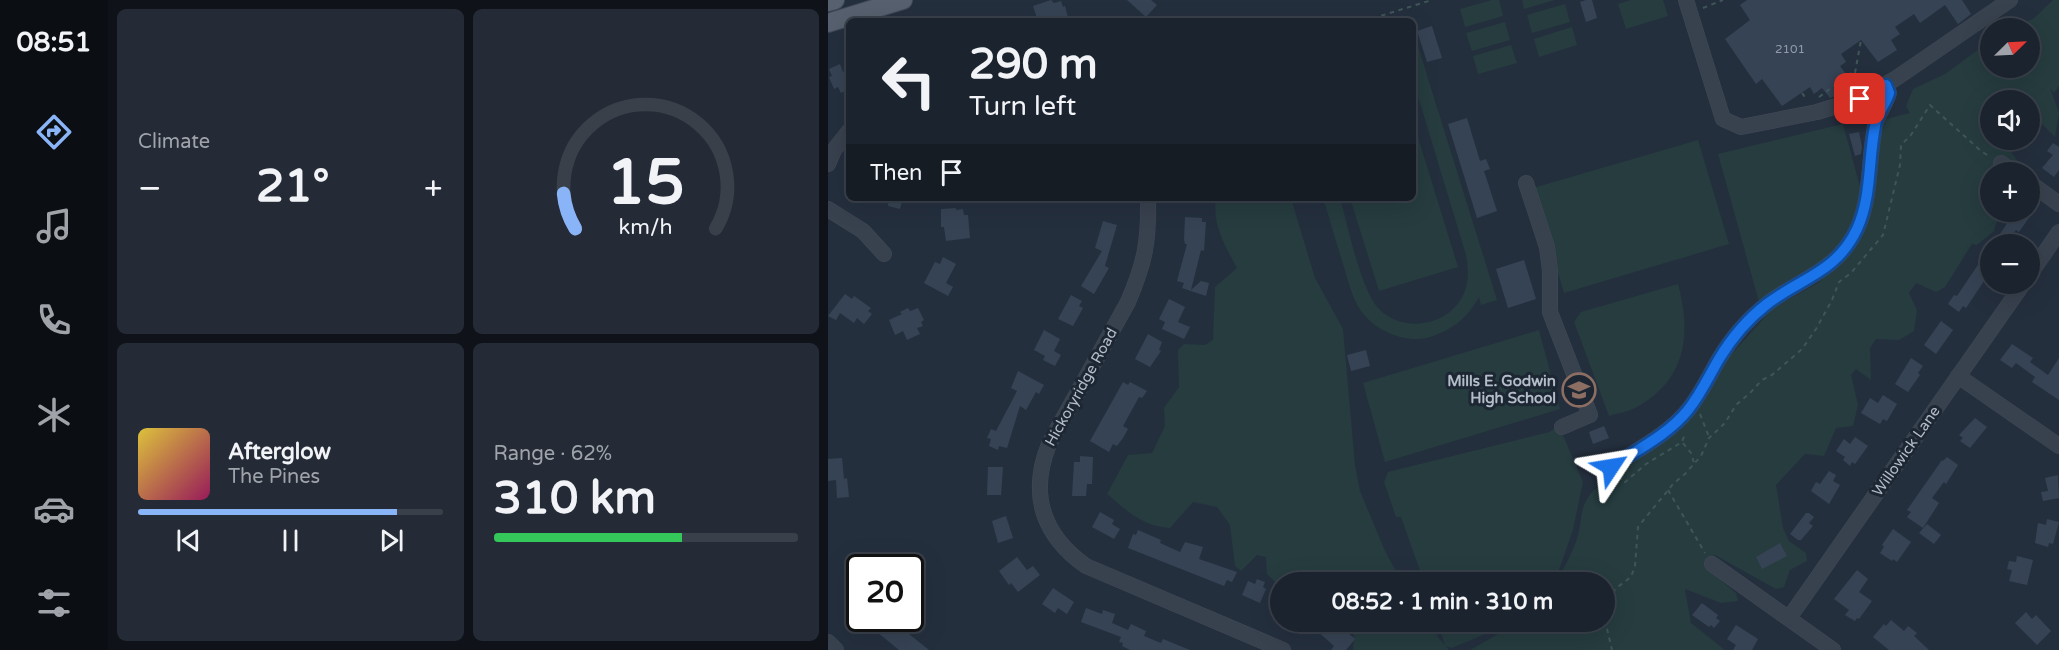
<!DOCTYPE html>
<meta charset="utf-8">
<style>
:root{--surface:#1b232e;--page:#242b36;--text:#f1f3f6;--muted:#a0a4aa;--line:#39404a;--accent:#8ab4f8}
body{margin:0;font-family:"Varela Round",sans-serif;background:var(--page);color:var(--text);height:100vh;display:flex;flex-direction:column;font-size:22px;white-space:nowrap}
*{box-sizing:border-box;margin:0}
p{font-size:20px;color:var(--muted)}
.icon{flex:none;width:33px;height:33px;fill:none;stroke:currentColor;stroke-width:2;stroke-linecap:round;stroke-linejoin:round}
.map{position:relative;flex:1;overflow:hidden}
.side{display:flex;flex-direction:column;gap:9px;padding:9px;background:#0f1319;width:720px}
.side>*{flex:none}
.guide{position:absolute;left:18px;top:18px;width:570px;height:183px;border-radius:9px;box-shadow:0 6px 24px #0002,0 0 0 2px var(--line);background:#1b232e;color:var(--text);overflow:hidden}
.needle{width:39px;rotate:66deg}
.buttons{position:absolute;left:1152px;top:18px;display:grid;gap:12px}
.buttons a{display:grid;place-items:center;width:60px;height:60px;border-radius:50%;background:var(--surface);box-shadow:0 6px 24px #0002,0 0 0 2px var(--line);font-size:30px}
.speed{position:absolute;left:18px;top:554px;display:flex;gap:12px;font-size:30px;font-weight:700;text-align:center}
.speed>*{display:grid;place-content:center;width:78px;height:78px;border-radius:50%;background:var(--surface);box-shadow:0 6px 24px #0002,0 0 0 2px var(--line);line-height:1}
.speed .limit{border:3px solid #111;border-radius:9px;background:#fff;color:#111}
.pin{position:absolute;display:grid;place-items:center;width:51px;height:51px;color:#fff;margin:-26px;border-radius:12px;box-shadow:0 3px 9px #0006}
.me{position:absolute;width:66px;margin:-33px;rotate:57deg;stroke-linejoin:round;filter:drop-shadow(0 0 4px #0008)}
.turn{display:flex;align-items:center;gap:21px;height:126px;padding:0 24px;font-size:27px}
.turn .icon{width:78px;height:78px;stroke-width:2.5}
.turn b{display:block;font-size:42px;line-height:51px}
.then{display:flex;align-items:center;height:57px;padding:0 24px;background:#0003;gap:12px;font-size:22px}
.big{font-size:45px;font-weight:700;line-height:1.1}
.side .card{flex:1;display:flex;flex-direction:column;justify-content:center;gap:9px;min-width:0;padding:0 21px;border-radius:9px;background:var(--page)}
.side .dial{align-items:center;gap:0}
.dial svg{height:156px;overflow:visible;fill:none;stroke:var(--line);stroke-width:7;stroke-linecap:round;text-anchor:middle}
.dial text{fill:var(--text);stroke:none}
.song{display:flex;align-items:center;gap:18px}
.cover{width:72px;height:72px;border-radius:9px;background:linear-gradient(135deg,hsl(50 70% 55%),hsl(330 70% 35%))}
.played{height:6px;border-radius:3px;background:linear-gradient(90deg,var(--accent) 85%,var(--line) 85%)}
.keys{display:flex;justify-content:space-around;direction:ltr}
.heat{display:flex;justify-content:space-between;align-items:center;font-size:33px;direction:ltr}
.charge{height:9px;border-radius:4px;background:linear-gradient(90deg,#34c759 62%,var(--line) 0)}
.side .tiles{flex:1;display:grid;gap:9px;grid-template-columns:repeat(2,1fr)}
.trip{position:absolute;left:442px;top:572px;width:345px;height:60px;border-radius:30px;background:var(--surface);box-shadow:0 6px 24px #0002,0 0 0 2px var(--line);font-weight:700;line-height:60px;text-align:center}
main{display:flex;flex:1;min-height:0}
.tabs{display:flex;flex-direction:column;width:108px;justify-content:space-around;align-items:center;background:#0b0e12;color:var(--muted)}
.tabs .icon{width:42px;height:42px}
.tabs .selected{color:var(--accent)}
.tabs b{font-size:27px;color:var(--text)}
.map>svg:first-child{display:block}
</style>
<main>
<nav class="tabs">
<b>08:51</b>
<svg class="icon selected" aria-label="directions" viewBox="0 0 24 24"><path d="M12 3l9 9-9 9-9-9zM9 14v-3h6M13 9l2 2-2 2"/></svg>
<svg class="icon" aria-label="music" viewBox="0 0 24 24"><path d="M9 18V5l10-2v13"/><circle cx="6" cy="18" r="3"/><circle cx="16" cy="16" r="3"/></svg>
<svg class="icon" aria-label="phone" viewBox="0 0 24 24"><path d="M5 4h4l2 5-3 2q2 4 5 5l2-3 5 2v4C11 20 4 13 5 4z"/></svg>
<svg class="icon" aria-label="climate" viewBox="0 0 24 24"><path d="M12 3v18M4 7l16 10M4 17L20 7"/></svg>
<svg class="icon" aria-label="car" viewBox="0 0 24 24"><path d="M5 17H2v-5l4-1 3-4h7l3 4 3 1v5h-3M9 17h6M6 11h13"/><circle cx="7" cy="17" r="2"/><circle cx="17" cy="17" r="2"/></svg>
<svg class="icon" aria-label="filters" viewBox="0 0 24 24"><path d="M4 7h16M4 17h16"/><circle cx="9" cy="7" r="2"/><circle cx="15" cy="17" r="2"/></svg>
</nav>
<section class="side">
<div class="tiles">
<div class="card"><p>Climate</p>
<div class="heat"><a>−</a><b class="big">21°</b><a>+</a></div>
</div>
<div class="card dial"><svg viewBox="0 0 100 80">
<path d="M14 69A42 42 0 1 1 86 69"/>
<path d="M14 69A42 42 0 0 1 8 51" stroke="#8ab4f8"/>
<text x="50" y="56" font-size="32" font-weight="700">15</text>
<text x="50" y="72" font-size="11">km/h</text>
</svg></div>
<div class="card">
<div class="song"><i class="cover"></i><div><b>Afterglow</b><p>The Pines</p></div></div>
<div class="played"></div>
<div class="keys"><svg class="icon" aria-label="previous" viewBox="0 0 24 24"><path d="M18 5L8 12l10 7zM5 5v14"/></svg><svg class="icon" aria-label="pause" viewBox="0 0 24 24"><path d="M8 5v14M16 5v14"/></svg><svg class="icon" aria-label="next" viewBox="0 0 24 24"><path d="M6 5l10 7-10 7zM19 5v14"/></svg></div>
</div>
<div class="card"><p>Range · 62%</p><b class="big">310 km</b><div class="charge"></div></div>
</div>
</section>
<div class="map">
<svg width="1231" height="650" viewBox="0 0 1231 650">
<rect width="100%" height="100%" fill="#242f3e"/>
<g fill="#263c3f">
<polygon points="664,0 671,0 675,16 637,27 632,9"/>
<polygon points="694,0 727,0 696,9"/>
<polygon points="803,0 835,0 840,16 798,29 790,4"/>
<path d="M1225,0H1231V86L1226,93L1222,88L1231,113L1227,137L1207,117L1202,121V100H1162V140H1186L1181,149L1194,167L1192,172H1162V212H1172L1166,231L1149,245L1144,244L1117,287L1108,292L1088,283L1081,293L1089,310L1086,331L1071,340L1048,339L1042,348L1043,380L1028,369L1023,375L1030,405L1025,426L1008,428L996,456L977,454L948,485L955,528L961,541L978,553L979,561L962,570L956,587L948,589L887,555L879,559L878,568L908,593L910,601L893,603L857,589L863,623L897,650H642L693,621H777V582H728C736,568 746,550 750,535C755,516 751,507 765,491L849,428L901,357L945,308L990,283L1022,252L1045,161L1058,119L1082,113L1078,106L1085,89L1117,74L1162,41V68H1202V28H1180L1205,19Z"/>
<polygon points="737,4 742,22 704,33 699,15"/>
<polygon points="677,22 682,40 644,51 638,33"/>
<polygon points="744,27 749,45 711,57 706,39"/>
<path d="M589,43L669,300L653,305L651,297C638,320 623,331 598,338C576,343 546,330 533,311C524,298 520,280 515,264C508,242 502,220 495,198H512C520,226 533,292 552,310C579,336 629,323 638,287C641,276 640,266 638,255L589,93L585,85V44Z"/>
<polygon points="683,45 689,63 650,74 645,56"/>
<polygon points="585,121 630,267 551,291 522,198 585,198"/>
<polygon points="1015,124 1034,194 1031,216 1013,249 931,302 890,154"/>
<polygon points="870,140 901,244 736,293 705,188"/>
<path d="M388,198H463L487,278L515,329L527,465L532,491L557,551L574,582H453V588L439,574L438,557L429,555L413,571L407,566L402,525L389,507L365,502L342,528C315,527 298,510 279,494L300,455L324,453L337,426L336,408L351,387L350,350L356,344L377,345L385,340L387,287L409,268C397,246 384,224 388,198Z"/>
<path d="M850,284C864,335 858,381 807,408C800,412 790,413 781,416L746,322L753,312Z"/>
<polygon points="711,330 732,409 557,462 535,383"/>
<polygon points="731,426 755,482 745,530 731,570 722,582 596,582 573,517 568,517 556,482 560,472 721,432"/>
<polygon points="534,621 602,621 610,637 617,645 609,621 682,621 667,630 624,648 618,646 621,650 525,650 526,630"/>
</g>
<g fill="#364354">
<polygon points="223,0 226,3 233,1 235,7 237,6 241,21 210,21 205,6"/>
<polygon points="299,0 323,0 329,5 318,17"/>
<polygon points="758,0 764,0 769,18 758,22 752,2"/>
<polygon points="919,0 1134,0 1143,14 1130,24 1117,5 1092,23 1086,14 1067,27 1072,34 1063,40 1069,50 1050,62 1033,40 1013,54 1018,62 1012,66 1026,85 1014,94 1002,98 994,88 986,94 982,87 954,106 934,79 928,84 897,39 922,20 912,5"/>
<polygon points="604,26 614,58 599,62 589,31"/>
<polygon points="12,64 15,72 21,69 21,89 13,93 10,87 6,89 1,77 4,76 1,69"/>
<polygon points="639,118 652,161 658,159 662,169 656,171 669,211 649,218 620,124"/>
<polygon points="1031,132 1034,147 1033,154 1027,156 1021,134"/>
<polygon points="1225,143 1231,147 1231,170 1226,177 1214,168 1225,155 1219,151"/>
<polygon points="61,198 75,198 72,209 60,206"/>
<polygon points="128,208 128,210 135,209 136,215 140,215 142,238 118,241 116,227 113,227 113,209"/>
<polygon points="1187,212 1205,212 1191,232 1188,230 1177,244 1165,244"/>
<polygon points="357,217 374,218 374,222 378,222 376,251 373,250 363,290 373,281 381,283 378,296 354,288 356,283 349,281 359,244 357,244 356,239"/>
<polygon points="275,221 289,225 277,266 281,268 266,294 253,286 274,251 267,248"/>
<polygon points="1162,247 1162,272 1138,308 1135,306 1131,312 1120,304 1126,295 1129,296"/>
<polygon points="115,257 128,264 118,283 125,287 120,296 96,283 107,262 112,264"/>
<polygon points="696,260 708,299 680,308 668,269"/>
<polygon points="17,294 24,299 26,296 43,308 40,311 44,314 36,324 29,318 26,323 12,313 8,320 0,316"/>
<polygon points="243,295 254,301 251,306 255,308 245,326 230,319"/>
<polygon points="341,299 357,307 350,322 362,327 356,339 334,329 337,322 331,319"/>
<polygon points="80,308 82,311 90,308 96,320 93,322 95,326 89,328 92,334 79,340 75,331 67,335 61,320 74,314 72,312"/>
<polygon points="1113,321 1125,330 1108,354 1096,345"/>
<polygon points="216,330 232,339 226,351 233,355 227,366 215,360 217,356 206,350"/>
<polygon points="320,334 334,342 331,350 333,351 322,367 307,359"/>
<polygon points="1184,344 1205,358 1202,362 1220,375 1231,358 1231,400 1204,382 1207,377 1188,363 1184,368 1172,360"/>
<polygon points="538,350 542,366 523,371 519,355"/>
<polygon points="1083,358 1095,366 1090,373 1092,375 1080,392 1067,384"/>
<polygon points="190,371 216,385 211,394 208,392 198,410 192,406 179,448 171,446 170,450 161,446 163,439 159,438 163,429 168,431 189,391 183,388"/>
<polygon points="295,382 300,385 302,382 319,391 314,398 311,397 295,426 300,429 295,438 289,446 285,444 281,452 262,441"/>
<polygon points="1055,395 1069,404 1059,421 1055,419 1052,424 1033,413 1042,398 1050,403"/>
<polygon points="1147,418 1159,427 1142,448 1132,441 1135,438 1131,435"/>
<polygon points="776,426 781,438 765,444 761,432"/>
<polygon points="1027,437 1040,446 1027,464 1024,462 1022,466 1015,460 1017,457 1008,451 1016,439 1022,444"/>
<polygon points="252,456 265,457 264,484 259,484 258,496 244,496 246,462 252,462"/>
<polygon points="1119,457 1130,465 1118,484 1116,482 1104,498 1111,503 1095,528 1079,517 1083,512 1079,510 1114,460 1115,461"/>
<polygon points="14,458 16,479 19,478 21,497 9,498 8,480 0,481 0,459"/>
<polygon points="160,467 175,467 173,495 159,495"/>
<polygon points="1001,471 1008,475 1005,481 1012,485 1001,504 983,491 988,482 992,484"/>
<polygon points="1230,475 1231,498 1215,501 1213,492 1220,491 1217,478"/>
<polygon points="272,512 286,520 284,524 292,529 286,539 264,527"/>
<polygon points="978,513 981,513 986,517 981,523 985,526 973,540 970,540 962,534"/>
<polygon points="178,516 185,538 170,543 164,521"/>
<polygon points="1219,519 1231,522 1225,544 1221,543 1220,547 1207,543 1210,523 1218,525"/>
<polygon points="1099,524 1113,535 1106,544 1091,533"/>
<polygon points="1065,529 1083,542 1069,562 1065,559 1064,561 1052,553 1056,547 1054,545"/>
<polygon points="310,530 333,540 332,543 352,552 357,542 375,547 371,559 409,572 404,582 399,580 396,586 300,548 305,534 308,535"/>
<polygon points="952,543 959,556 934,569 928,557"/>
<polygon points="1189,556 1205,560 1199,585 1181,581 1184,570 1179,569 1181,561 1188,562"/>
<polygon points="189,557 199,570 205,566 212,575 190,592 183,583 181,585 171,571"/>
<polygon points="1029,570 1040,579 1031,592 1044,601 1031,619 1029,618 1027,621 1017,615 1021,610 1006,599"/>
<polygon points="429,579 437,582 435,587 438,589 432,603 414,595 420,581 427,584"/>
<polygon points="225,588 246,602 239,614 230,608 227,613 214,604"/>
<polygon points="874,603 890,615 888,618 892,621 886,628 883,625 881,627 864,615"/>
<polygon points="258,608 274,614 275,610 287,614 284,623 300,630 303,624 318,631 316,636 333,643 335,639 362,650 302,650 294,646 295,643 291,642 293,637 253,622"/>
<polygon points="1198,612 1204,619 1208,615 1223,631 1209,645 1187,623"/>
<polygon points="60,618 61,618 101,650 71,650 49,632"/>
<polygon points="1063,620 1076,631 1080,626 1089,633 1086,636 1101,650 1061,650 1045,637 1056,624 1058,626"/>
<polygon points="494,621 506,621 527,639 518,650 503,650 506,646 487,629"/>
<polygon points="908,625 930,639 924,650 905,650 908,645 899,639"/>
</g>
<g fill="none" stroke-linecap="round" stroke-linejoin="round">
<defs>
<g id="minor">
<polyline points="858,0 895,119 913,127 989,112 1031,99 1067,79 1182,0"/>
<polyline points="1173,163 1186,172"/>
<polyline points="0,164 6,150 21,131"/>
<polyline points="698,183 719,247 722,271 722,312 762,415 734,427"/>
<polyline points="1202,183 1231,204"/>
<path d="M320,198C321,242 317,262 300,302L221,444C201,494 214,535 258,566L455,650"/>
<polyline points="0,209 35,231 56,254"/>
<polyline points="1202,274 1231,232"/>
<polyline points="1130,376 1231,446"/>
<path d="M783,467C809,450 841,434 860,410C873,394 881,376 891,359C903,339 921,318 939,304C973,278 1009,272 1029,229C1044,196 1040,161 1047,126C1049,115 1058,104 1061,93L1058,85"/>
<polyline points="884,564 1005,650"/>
<polyline points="961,618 1195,284"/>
<polyline points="0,642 8,650"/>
</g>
<g id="major">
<polyline points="0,2 7,0"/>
<polyline points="0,23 75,0"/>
</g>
</defs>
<use href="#minor" stroke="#414a57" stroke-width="16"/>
<use href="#major" stroke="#414a57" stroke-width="20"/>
<g stroke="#3f5557" stroke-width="2" stroke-dasharray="4.5 4.5" stroke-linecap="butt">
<polyline points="875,8 895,0"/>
<polyline points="536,21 604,0"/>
<polyline points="1027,73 1033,40"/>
<polyline points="974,93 979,100"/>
<polyline points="991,97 1025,72 1033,82"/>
<polyline points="872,414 881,437"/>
<polyline points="855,443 863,453 866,463"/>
<polyline points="791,476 796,483 818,464 854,442 857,434"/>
<polyline points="840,490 877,553"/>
<polyline points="777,619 787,589 803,577 807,566 810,527 845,484 857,474 873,456 881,438 897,423 908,405 922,393 934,380 944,375 974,349 988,329 1004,300 1011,282 1023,273 1055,235 1072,165 1073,145 1083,135 1102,105 1154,152 1163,157"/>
<polyline points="777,620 784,650"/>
</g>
<use href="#minor" stroke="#38414e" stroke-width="15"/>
<use href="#major" stroke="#56606e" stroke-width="18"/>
</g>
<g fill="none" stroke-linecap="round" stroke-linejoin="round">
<defs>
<path id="route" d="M783,467C809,450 841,434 860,410C873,394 881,376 891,359C903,339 921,318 939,304C973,278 1009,272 1029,229C1044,196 1040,161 1047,126C1048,115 1058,104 1061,93L1058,85L1032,99"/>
</defs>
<use href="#route" stroke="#114b97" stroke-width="15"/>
<use href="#route" stroke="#1a73e8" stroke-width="10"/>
</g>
<defs>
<symbol id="school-ring" viewBox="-11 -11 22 22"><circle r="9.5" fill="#1d2633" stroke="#8d6e63" stroke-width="1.5"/><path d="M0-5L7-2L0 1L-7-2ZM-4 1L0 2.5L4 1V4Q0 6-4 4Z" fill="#8d6e63"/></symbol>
</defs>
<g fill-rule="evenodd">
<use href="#school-ring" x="732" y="371" width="38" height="38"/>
</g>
<g text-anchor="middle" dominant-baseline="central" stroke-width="6" stroke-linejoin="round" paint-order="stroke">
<g font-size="12" fill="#929caa">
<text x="962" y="49">2101</text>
</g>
<g font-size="15" font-weight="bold" fill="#b4bcc9" stroke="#1d2633" text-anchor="end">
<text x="728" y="381">Mills E. Godwin<tspan x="728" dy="17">High School</tspan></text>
</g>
<g font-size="15" fill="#b4bcc9" stroke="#1d2633">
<text transform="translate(253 387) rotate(-61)">Hickoryridge Road</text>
<text transform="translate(1078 451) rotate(-55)">Willowick Lane</text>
</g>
</g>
</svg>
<div class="buttons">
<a><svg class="needle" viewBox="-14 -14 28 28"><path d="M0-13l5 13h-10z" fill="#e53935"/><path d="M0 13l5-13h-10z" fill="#a0a4aa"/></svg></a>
<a><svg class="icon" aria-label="sound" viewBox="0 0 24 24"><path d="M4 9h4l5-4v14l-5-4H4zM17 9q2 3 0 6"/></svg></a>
<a>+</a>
<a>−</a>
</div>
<div class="speed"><div class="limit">20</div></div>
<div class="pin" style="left:1032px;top:99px;background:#d93025"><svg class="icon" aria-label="arrive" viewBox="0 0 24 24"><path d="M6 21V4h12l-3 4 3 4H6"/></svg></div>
<svg class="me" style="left:783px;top:467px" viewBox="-20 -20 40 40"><path d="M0-17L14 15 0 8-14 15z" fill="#1a73e8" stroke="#fff" stroke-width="4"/></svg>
<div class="trip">08:52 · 1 min · 310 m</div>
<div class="guide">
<div class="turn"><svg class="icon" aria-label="left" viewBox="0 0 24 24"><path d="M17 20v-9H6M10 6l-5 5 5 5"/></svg><div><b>290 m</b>Turn left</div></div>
<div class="then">Then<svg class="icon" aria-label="arrive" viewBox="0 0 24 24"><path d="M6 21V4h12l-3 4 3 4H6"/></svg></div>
</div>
</div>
</main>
